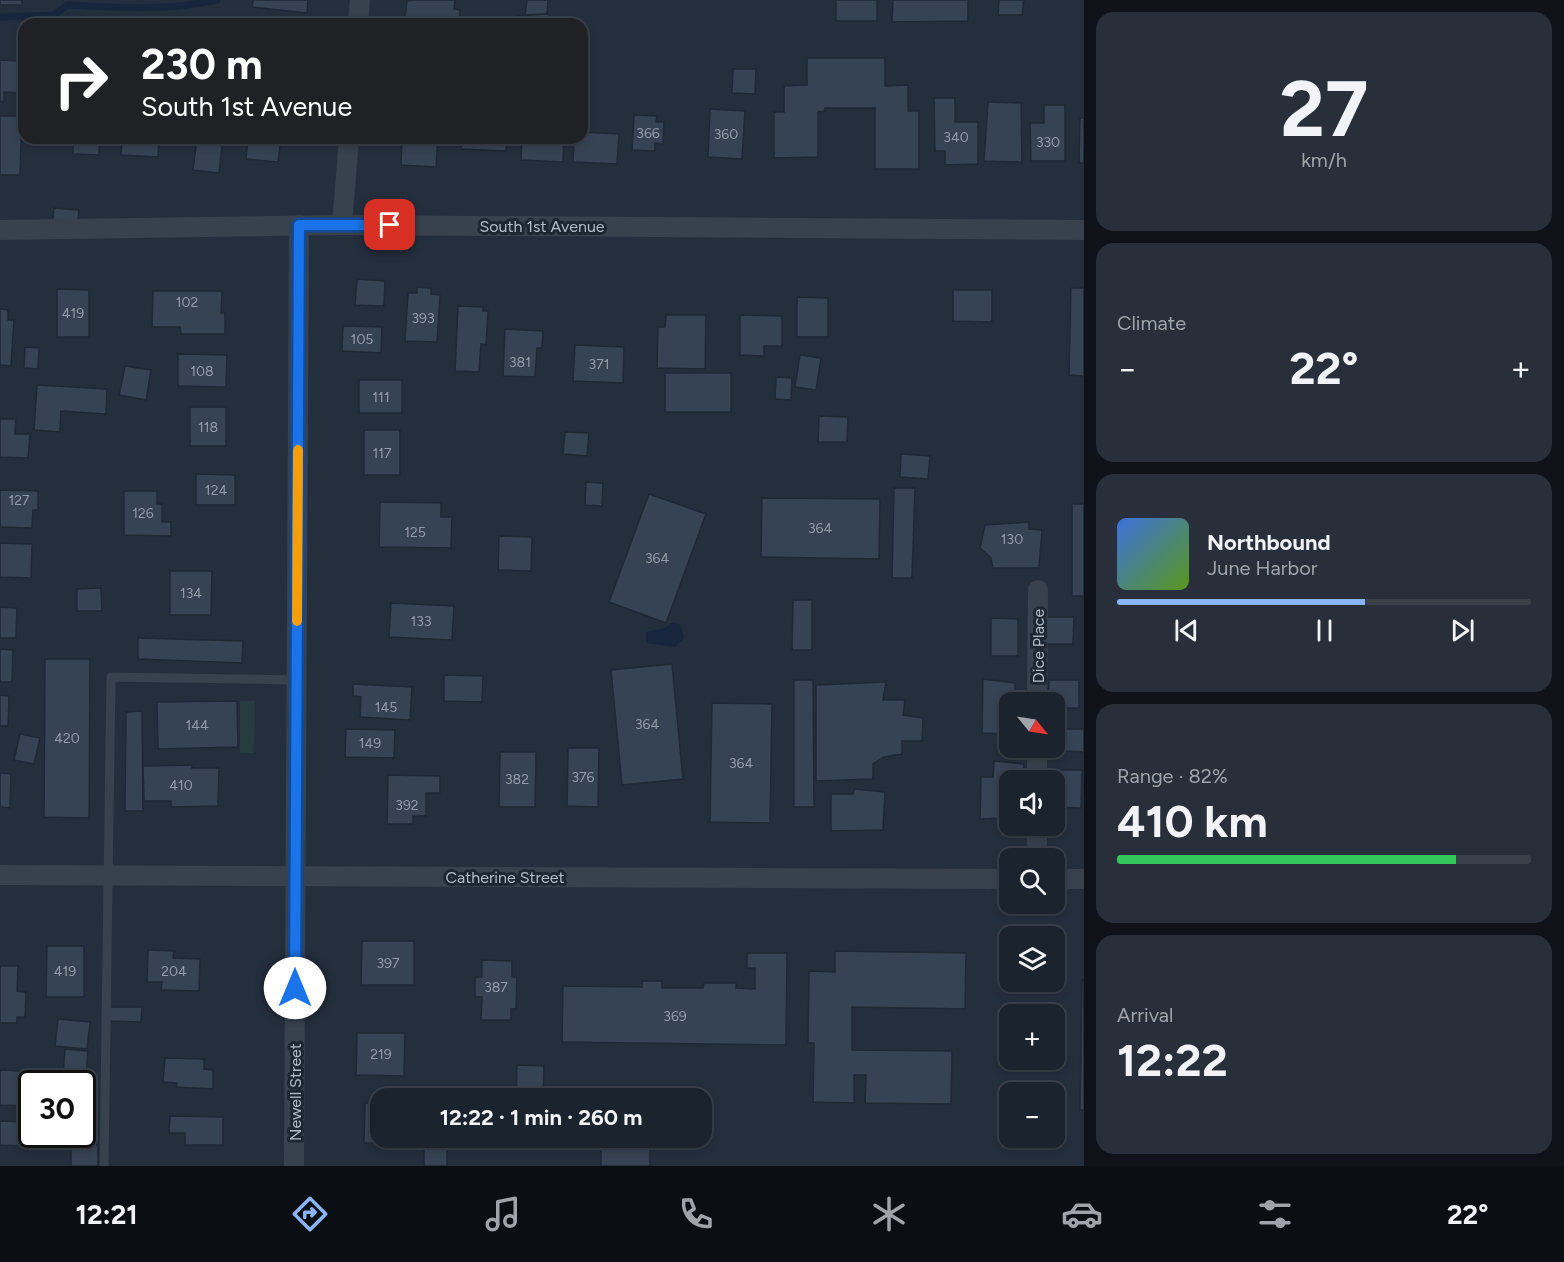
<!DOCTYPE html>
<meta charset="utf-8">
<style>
:root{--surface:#1b232e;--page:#282f3a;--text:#f1f3f6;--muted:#a0a4aa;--line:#39404a;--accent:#8ab4f8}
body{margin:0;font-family:Figtree,sans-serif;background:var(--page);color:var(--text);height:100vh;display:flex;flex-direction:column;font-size:22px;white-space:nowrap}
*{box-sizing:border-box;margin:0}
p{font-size:20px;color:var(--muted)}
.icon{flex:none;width:33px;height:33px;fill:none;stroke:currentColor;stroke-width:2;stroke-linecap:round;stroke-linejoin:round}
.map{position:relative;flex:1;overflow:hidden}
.panel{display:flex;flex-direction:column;gap:12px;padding:12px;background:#0f1319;width:480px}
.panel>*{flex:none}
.top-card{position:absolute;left:18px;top:18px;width:570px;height:126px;border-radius:18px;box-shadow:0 3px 9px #0003,0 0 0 2px var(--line);background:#202124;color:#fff;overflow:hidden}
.needle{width:39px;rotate:120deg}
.buttons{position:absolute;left:999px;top:692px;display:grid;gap:12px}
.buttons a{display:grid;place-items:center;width:66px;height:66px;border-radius:12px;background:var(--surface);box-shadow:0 3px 9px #0003,0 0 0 2px var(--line);font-size:30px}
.speed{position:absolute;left:18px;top:1070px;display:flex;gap:12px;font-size:30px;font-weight:700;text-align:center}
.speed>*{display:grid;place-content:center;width:78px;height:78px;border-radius:50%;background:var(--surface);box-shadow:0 3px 9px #0003,0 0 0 2px var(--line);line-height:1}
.speed .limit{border:3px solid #111;border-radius:9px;background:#fff;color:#111}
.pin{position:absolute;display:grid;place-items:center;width:51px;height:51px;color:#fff;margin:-26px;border-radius:12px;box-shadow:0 3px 9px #0006}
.me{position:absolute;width:66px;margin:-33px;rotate:0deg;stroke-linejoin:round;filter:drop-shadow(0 0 4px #0008)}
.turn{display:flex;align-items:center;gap:21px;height:126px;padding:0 24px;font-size:27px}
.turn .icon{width:78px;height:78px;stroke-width:2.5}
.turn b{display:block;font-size:42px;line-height:51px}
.big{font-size:45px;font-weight:700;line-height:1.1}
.panel .tile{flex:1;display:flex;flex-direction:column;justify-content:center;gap:9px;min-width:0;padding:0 21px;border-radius:18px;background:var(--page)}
.panel .dial{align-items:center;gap:0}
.dial b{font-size:78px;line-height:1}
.song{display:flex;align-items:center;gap:18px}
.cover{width:72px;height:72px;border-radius:9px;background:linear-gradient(135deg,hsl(220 70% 55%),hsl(90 70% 35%))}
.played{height:6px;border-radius:3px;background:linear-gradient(90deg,var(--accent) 60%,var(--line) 60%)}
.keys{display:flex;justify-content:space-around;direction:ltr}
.heat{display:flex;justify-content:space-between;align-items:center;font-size:33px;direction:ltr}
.charge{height:9px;border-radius:4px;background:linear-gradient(90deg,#34c759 82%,var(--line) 0)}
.trip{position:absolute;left:370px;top:1088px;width:342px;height:60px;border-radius:18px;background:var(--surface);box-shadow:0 3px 9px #0003,0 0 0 2px var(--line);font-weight:700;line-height:60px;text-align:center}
.tab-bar{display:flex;height:96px;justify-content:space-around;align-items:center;background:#0b0e12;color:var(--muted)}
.tab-bar .icon{width:42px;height:42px}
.tab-bar .active{color:var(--accent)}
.tab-bar b{font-size:27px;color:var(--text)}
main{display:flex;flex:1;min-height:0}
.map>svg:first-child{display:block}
</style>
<main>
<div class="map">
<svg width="1084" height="1166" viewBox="0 0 1084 1166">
<rect width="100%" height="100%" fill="#242f3e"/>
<polygon fill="#263c3f" points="240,701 255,701 254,753 240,753"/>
<polygon fill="#17263c" points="670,623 680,624 684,638 675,647 646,643 646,632 667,627"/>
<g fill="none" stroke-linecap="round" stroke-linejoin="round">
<path stroke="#17263c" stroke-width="7" d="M0,17L55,15L67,5C118,8 166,11 217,0"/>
</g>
<g fill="#364354" stroke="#1f2835" stroke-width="1.5">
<rect x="0" y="0" width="22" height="5"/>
<polygon points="253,0 308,0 307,13 252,7"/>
<polygon points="414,0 455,0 454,9 460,10 459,24 422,24 422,19 405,18 407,1"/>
<polygon points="527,0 548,0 547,14 525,15"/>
<rect x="836" y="0" width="41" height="21"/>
<polygon points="893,0 968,0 968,21 892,22"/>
<polygon points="999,0 1024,0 1022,15 998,15"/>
<polygon points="547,14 553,18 552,24 516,24 516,16"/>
<polygon points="237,17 270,20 269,24 236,24"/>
<polygon points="807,58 885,58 885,86 908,85 908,111 919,111 919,169 875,169 875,108 825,108 825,111 818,112 818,157 774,158 774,112 784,112 784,86 807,85"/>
<polygon points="0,60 24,61 24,93 4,92 4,102 0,101"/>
<polygon points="733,69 756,69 755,94 732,93"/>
<polygon points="934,98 955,98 955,122 978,122 978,164 945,165 945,151 935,151"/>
<polygon points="988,102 1021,103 1022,162 984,161"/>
<polygon points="1044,105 1065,105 1065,161 1031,161 1030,123 1044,123"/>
<polygon points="710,109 745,111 742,159 708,157"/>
<polygon points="634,115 657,116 656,122 664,122 663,144 655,143 655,151 632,150"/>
<polygon points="0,116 22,116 20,175 0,175"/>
<polygon points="1080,118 1084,118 1084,163 1079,163"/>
<polygon points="582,132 619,134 617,164 573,162 574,138 582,138"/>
<polygon points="73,138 100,138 99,155 73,154"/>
<polygon points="122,138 159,138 158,157 121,155"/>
<polygon points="197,138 223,138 219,173 193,170"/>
<polygon points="248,138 281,138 278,162 246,159"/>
<polygon points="402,138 438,138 436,167 401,165"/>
<polygon points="462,138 507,138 506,151 461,149"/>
<polygon points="522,138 564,138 563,162 521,160"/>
<polygon points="54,208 79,210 77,229 52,226"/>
<polygon points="357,279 385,281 384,306 355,305"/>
<polygon points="417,287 431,288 431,294 440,295 437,342 405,341 408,293 417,293"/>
<polygon points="1071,288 1084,288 1084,376 1069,375"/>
<polygon points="57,289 89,290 89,337 57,337"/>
<polygon points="953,290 992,290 992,322 953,321"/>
<polygon points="153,291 222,291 221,313 225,313 225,334 181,334 180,327 152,327"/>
<polygon points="797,297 828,298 828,337 797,337"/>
<polygon points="458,306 483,307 483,311 488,311 486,345 481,344 479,372 455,371"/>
<polygon points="0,309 8,310 8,320 14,320 11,366 0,365"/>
<polygon points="666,315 706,315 705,369 657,368 658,327 665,327"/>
<polygon points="740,315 782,316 782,346 764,346 764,356 740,355"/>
<polygon points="343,326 382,327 381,353 342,351"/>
<polygon points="505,329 543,331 542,348 537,348 535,377 503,376"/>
<polygon points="575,345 624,347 623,383 573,381"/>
<polygon points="25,347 39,348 38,369 24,368"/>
<polygon points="178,354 227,355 226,387 178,386"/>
<polygon points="800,355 821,358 816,390 795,387"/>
<polygon points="125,366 151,370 146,400 119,395"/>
<rect x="665" y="373" width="66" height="39"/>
<polygon points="776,377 792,378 791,400 775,399"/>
<rect x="359" y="380" width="43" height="33"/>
<polygon points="37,385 107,389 106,414 61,411 60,432 34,430"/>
<rect x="190" y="407" width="36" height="39"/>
<polygon points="819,416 848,417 847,442 818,442"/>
<polygon points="0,419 16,419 15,434 30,434 28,458 0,457"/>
<rect x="364" y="430" width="36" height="45"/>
<polygon points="565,432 589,433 587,456 563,454"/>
<polygon points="901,454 930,456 928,479 900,477"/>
<polygon points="196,474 235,475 235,505 196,505"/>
<polygon points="586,482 603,483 602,506 585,505"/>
<polygon points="894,488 915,488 912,578 892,578"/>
<polygon points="0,490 38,491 38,510 33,510 32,528 0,527"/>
<polygon points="124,491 157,491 157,504 162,504 162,522 171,522 171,536 124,535"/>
<polygon points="649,494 706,514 666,623 609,602"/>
<polygon points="762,498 880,499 879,559 761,557"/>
<polygon points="380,502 441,503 441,517 452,517 451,548 379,547"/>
<rect x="1072" y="504" width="12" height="92"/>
<polygon points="1029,522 1029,529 1042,530 1039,568 993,568 991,558 980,548 985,525"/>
<polygon points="499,536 532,537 531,571 498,570"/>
<polygon points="0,543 32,544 31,578 0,577"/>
<polygon points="170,571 212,571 211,615 170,615"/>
<polygon points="101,588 102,611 77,611 77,589"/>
<polygon points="793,600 812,600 812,650 792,650"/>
<polygon points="391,603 454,606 452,640 389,637"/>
<polygon points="0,607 17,608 16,638 0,638"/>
<polygon points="1040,617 1074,617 1073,644 1040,644"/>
<polygon points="991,618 1018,619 1018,656 991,656"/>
<polygon points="138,638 243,641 242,663 138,659"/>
<polygon points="0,649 13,650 12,682 0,682"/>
<polygon points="45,659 90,659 89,818 44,817"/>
<polygon points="672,664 683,779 622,785 611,670"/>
<polygon points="444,675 483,676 482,702 444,701"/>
<polygon points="983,679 1015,683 1015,702 1010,702 1010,720 1005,720 1007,734 982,733"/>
<polygon points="794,680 813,680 814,807 794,807"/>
<polygon points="1049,680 1079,680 1079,708 1054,708 1054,702 1048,702"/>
<polygon points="886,682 883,700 905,700 903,715 923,718 922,741 902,741 902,754 884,757 873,764 873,779 816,781 816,685"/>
<polygon points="353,684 412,687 410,720 360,717 361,697 353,696"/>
<polygon points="0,695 9,696 8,726 0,726"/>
<polygon points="237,701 238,747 158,749 157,702"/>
<polygon points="712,703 772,704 770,823 710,822"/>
<polygon points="142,711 143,811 125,811 126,712"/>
<polygon points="346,729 395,730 394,758 345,757"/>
<polygon points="1065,729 1084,729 1084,752 1065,751"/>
<polygon points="20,734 40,738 34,764 14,760"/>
<polygon points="568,748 599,748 598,807 567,806"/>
<polygon points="500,752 536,752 535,807 499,807"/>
<polygon points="994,761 1024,764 1022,780 1010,780 1010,818 980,819 981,777 993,777"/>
<polygon points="192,765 192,768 219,768 218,806 171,807 171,801 144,801 143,766"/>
<polygon points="1061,770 1082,770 1081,808 1054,807 1054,780 1050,780 1050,776 1061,776"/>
<polygon points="0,773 11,774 10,808 0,807"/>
<polygon points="388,775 440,776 440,793 426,793 426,816 413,816 413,824 387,824"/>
<polygon points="854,789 885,792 883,830 831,831 831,794 853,794"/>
<polygon points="362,941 414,941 414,985 361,985"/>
<polygon points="47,946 84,946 84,997 46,997"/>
<polygon points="148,950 174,951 173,958 200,959 199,991 161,990 162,982 147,982"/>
<polygon points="835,951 966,953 965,1009 852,1007 852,1050 952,1051 951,1104 865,1103 866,1075 854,1075 854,1103 813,1102 814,1043 808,1043 809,971 835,972"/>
<polygon points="747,953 787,953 786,1045 562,1042 563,986 642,987 642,981 662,981 662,988 703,988 704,983 736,983 736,988 755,989 755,968 747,968"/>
<polygon points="482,960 512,961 512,977 517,977 516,1009 511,1009 511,1020 481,1020 482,997 475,997 475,977 482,977"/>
<polygon points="0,966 18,966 17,991 26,992 25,1017 17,1017 17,1023 0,1023"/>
<polygon points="1082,980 1084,980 1084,1110 1080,1110"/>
<polygon points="108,1007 142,1007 141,1022 108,1021"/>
<polygon points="58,1019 90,1022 87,1049 55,1046"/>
<polygon points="357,1033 405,1033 404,1076 356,1075"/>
<polygon points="65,1049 88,1051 86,1074 63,1073"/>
<polygon points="165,1058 204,1059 204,1069 213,1070 213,1089 176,1087 177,1083 163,1082"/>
<polygon points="517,1065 544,1066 543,1098 516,1098"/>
<polygon points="0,1070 38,1072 38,1083 32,1083 32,1106 0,1105"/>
<rect x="446" y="1093" width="56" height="5"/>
<polygon points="365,1103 381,1103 381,1137 397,1137 397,1143 364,1143"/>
<polygon points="170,1116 223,1117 223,1145 185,1145 185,1133 169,1133"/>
<polygon points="0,1121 25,1122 24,1146 0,1145"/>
<polygon points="58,1134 82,1134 81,1144 57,1141"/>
<polygon points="601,1139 650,1143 650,1166 601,1166"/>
<polygon points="98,1145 98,1166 71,1166 71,1146"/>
<rect x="424" y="1148" width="23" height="18"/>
</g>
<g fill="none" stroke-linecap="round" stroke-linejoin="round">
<polyline stroke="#38414e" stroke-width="9" points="104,1166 111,677 297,680"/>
<g stroke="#38414e" stroke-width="20">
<polyline points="358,24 360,0"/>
<polyline points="342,225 349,138"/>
<polyline points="0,230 342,225 1084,230"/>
<polyline points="1037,702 1038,590"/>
<polyline points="1037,780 1037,747"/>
<polyline points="1037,858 1037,825"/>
<polyline points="0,875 1010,879"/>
<polyline points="1054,879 1084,879"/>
<polyline points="294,1166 299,225"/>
</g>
</g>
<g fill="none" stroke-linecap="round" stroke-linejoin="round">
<defs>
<polyline id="route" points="295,988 299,225 390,225"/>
</defs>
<use href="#route" stroke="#114b97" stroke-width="15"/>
<use href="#route" stroke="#1a73e8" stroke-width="10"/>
<polyline stroke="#f59e0b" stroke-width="10" points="297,621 298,450"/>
</g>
<g text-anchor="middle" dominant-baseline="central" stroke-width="6" stroke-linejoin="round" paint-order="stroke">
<g font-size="14" fill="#929caa">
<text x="648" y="133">366</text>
<text x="726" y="134">360</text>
<text x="956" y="137">340</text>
<text x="1048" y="142">330</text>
<text x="187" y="302">102</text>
<text x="73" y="313">419</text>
<text x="423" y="318">393</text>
<text x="362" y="339">105</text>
<text x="520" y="362">381</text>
<text x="599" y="364">371</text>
<text x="202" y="371">108</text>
<text x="381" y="397">111</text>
<text x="208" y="427">118</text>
<text x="382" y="453">117</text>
<text x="216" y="490">124</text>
<text x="19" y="500">127</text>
<text x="143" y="513">126</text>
<text x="820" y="528">364</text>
<text x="415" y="532">125</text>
<text x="1012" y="539">130</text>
<text x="657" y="558">364</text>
<text x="191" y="593">134</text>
<text x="421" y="621">133</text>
<text x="386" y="707">145</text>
<text x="647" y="724">364</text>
<text x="197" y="725">144</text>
<text x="67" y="738">420</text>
<text x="370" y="743">149</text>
<text x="741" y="763">364</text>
<text x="583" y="777">376</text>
<text x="517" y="779">382</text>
<text x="181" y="785">410</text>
<text x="407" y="805">392</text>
<text x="388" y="963">397</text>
<text x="65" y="971">419</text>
<text x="174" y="971">204</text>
<text x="496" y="987">387</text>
<text x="675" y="1016">369</text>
<text x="381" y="1054">219</text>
</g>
<g font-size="16" fill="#b4bcc9" stroke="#1d2633">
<text x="542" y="226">South 1st Avenue</text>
<text transform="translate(1038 646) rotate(-90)">Dice Place</text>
<text x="505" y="877">Catherine Street</text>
<text transform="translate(295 1092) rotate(-90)">Newell Street</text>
</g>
</g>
</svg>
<div class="buttons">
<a><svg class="needle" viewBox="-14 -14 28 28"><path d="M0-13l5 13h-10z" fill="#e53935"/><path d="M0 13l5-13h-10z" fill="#a0a4aa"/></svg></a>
<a><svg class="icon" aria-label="sound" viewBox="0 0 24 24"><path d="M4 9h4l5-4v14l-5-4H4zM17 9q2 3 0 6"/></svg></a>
<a><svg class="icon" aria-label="search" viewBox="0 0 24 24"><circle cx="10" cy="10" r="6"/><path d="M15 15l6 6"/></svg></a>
<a><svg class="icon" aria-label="layers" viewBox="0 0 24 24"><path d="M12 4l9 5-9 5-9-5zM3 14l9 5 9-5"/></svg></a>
<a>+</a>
<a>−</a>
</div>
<div class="speed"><div class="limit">30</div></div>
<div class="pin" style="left:390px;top:225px;background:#d93025"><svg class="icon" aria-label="arrive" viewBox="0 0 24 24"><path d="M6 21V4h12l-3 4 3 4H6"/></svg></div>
<svg class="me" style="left:295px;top:988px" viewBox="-20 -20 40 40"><circle r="19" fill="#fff"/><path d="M0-13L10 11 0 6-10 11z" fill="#1a73e8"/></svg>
<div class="trip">12:22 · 1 min · 260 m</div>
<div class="top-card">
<div class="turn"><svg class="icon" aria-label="right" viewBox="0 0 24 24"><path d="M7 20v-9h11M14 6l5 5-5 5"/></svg><div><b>230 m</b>South 1st Avenue</div></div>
</div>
</div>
<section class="panel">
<div class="tile dial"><b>27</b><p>km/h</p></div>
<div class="tile"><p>Climate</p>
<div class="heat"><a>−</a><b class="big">22°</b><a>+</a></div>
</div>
<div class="tile">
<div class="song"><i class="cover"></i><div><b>Northbound</b><p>June Harbor</p></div></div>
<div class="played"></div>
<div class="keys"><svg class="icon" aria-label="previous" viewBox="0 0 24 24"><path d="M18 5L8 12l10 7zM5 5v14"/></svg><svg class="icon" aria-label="pause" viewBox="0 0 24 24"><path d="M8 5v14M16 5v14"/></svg><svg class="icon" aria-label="next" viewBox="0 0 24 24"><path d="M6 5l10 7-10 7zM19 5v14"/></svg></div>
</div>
<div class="tile"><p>Range · 82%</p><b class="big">410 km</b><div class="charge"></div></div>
<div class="tile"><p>Arrival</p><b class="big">12:22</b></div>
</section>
</main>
<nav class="tab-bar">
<b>12:21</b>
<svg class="icon active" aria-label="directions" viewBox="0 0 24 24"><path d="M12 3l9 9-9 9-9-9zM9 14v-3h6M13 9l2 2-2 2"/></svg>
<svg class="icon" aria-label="music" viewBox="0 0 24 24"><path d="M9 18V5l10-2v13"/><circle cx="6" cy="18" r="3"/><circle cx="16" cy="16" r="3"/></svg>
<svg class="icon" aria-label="phone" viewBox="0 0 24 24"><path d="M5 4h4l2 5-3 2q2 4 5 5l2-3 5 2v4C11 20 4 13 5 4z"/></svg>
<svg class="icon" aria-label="climate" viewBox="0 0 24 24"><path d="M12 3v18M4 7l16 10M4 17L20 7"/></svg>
<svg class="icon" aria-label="car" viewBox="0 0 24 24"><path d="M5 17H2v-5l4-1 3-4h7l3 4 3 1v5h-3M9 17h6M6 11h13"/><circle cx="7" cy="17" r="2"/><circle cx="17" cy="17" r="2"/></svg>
<svg class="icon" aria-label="filters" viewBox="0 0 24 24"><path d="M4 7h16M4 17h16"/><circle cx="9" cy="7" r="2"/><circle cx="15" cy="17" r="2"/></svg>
<b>22°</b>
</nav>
